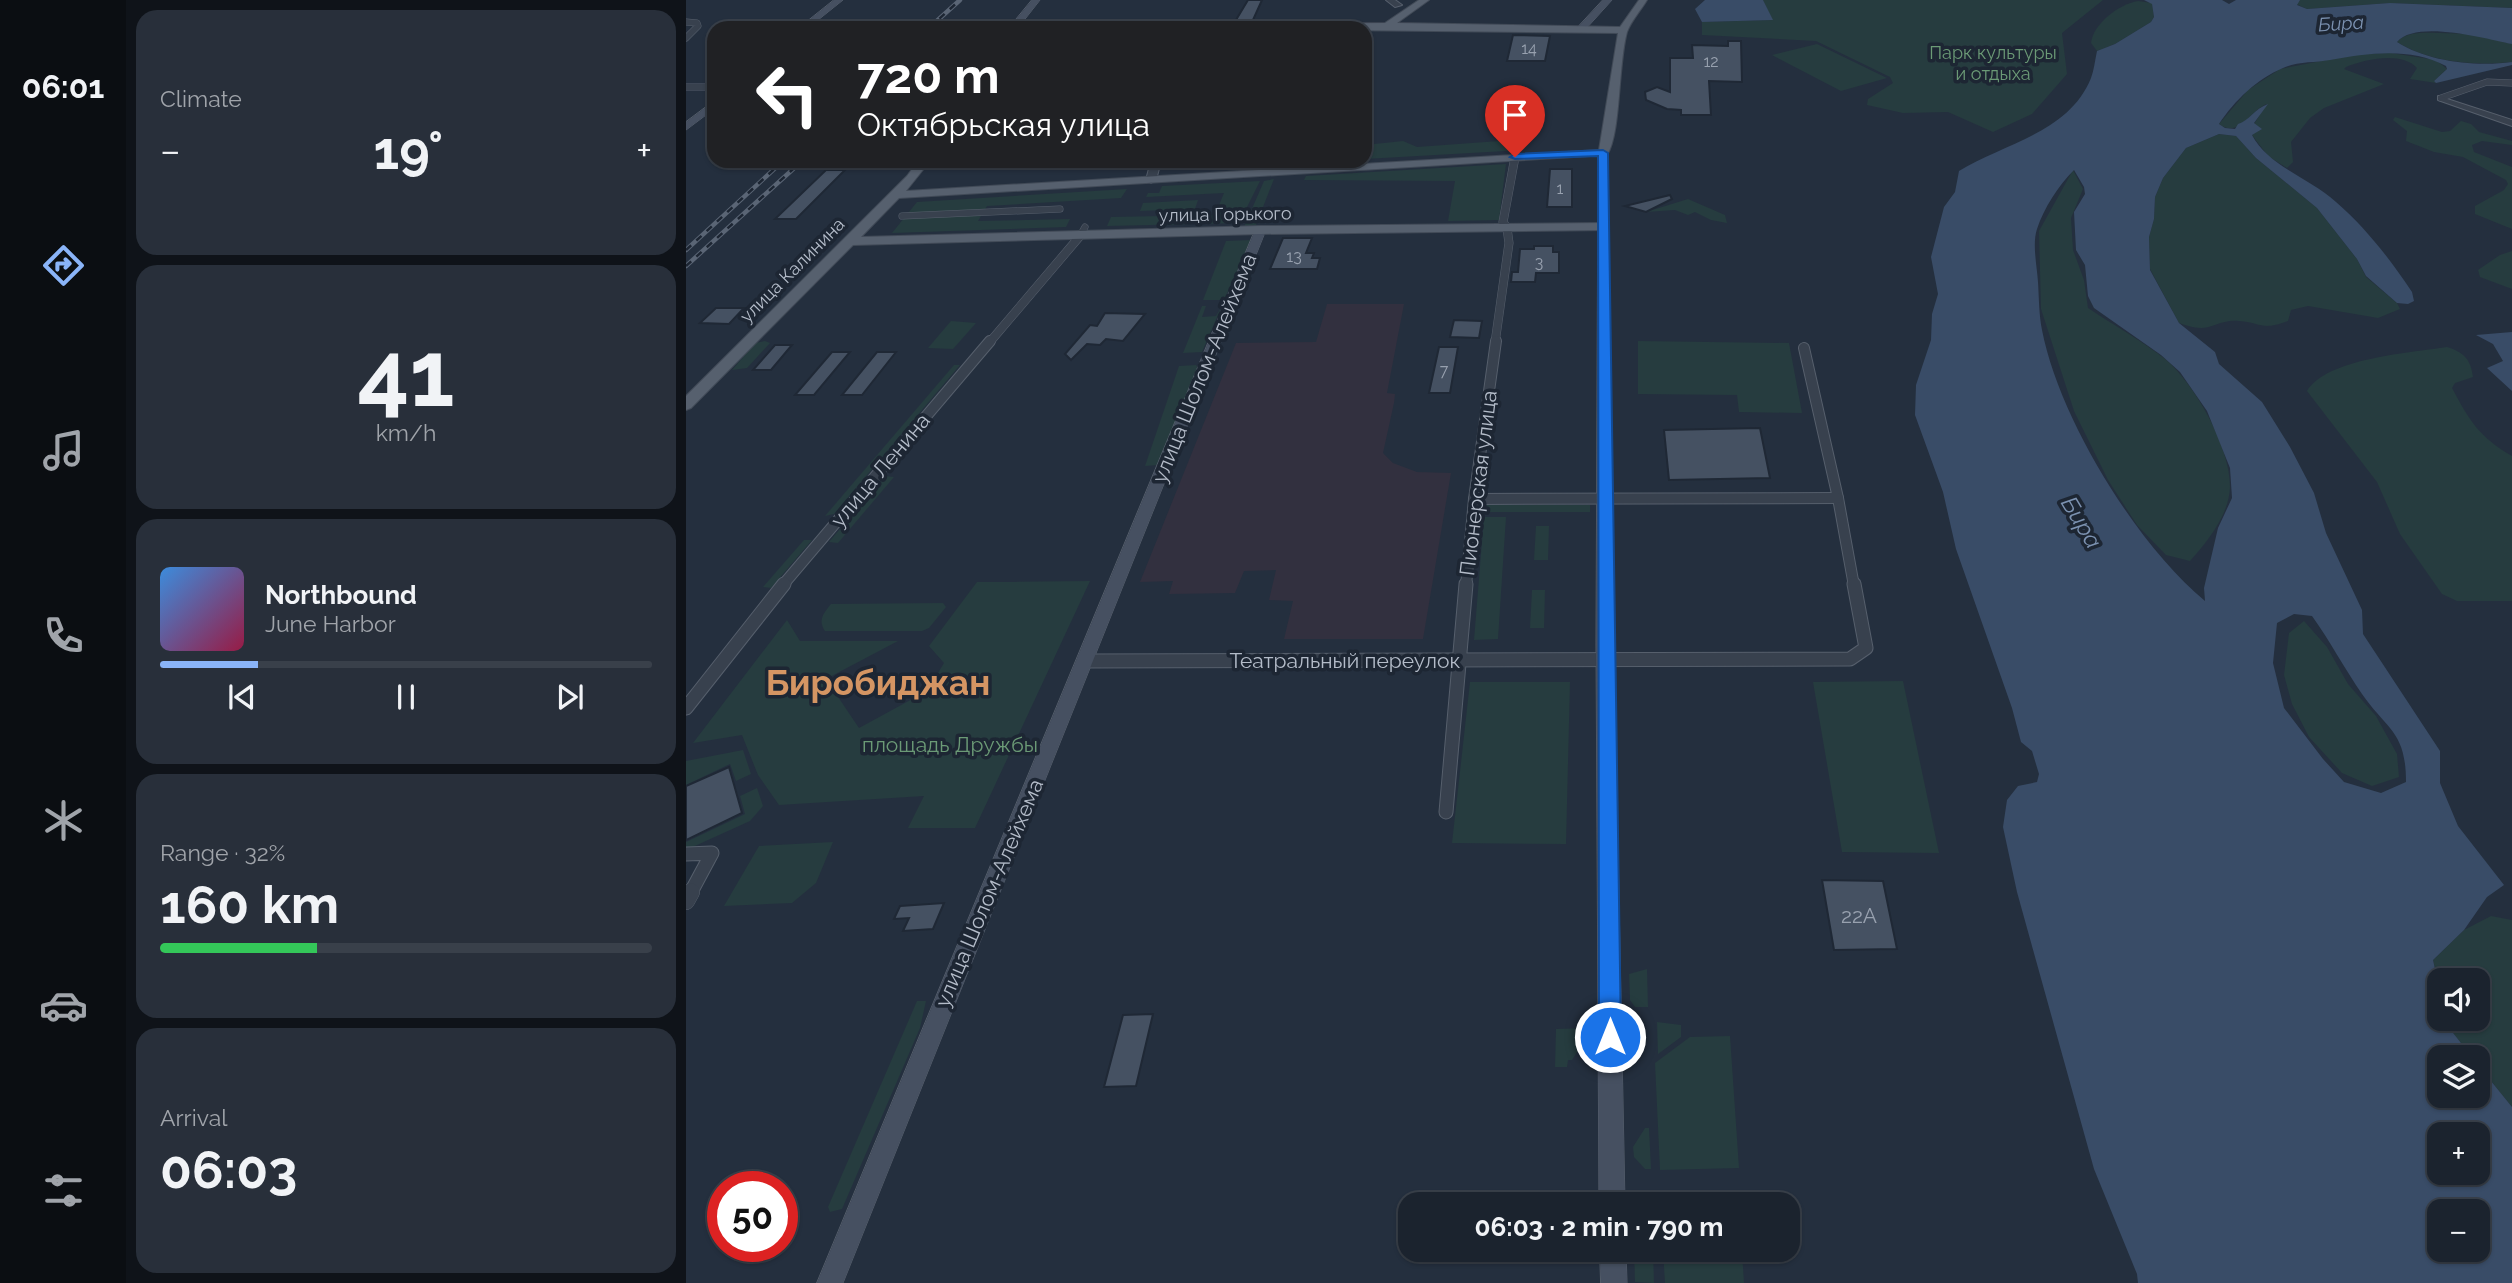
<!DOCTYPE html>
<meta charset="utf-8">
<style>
:root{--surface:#1b232e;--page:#282f3a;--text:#f1f3f6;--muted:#a0a4aa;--line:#39404a;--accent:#8ab4f8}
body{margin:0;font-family:Raleway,sans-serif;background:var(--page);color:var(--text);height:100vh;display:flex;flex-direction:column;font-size:26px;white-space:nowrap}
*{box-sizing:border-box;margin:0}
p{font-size:23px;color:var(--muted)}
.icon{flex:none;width:38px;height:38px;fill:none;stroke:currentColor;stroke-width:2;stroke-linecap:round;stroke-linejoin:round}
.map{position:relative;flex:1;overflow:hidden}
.details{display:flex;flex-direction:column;gap:10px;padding:10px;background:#0f1319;width:560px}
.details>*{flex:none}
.guide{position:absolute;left:21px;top:21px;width:665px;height:147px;border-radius:21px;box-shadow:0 2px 5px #0004,0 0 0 2px var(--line);background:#202124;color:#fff;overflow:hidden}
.tools{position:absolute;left:1741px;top:968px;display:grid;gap:14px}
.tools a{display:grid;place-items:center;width:63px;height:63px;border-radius:14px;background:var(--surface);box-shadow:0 2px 5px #0004,0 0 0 2px var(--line);font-size:35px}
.speed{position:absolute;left:21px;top:1171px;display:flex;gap:14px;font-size:35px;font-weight:700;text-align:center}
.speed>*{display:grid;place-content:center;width:91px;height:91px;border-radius:50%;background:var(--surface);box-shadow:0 2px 5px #0004,0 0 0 2px var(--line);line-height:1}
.speed .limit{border:10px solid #d22;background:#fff;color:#111}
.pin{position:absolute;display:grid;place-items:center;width:60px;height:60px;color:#fff;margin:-72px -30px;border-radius:50% 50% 50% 0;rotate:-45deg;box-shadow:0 0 7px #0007}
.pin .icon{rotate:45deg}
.me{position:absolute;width:77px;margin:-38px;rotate:0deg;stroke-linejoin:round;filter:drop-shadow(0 0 5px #0008)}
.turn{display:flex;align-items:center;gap:24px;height:147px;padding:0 35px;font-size:32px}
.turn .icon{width:91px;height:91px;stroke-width:2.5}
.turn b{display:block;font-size:49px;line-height:60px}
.big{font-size:52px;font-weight:700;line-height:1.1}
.details .tile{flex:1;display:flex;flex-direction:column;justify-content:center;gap:10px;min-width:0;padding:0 24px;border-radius:21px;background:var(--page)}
.details .dial{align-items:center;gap:0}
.dial b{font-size:91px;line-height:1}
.song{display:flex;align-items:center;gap:21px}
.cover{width:84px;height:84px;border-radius:10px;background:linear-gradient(135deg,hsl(210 70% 55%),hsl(340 70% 35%))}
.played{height:7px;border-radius:4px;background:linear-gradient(90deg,var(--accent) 20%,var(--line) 20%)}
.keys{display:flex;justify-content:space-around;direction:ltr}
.heat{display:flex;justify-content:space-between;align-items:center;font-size:38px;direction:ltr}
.charge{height:10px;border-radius:5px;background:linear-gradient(90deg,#34c759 32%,var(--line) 0)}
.trip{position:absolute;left:712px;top:1192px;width:402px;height:70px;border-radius:21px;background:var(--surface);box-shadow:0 2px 5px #0004,0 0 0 2px var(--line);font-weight:700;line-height:70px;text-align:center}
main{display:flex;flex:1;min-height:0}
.menu{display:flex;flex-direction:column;width:126px;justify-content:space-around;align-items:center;background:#0b0e12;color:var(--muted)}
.menu .icon{width:49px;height:49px}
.menu .on{color:var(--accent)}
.menu b{font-size:32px;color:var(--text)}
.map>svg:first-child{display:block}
</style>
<main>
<nav class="menu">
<b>06:01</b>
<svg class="icon on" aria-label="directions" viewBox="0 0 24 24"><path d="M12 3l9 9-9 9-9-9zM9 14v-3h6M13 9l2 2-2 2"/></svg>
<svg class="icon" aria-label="music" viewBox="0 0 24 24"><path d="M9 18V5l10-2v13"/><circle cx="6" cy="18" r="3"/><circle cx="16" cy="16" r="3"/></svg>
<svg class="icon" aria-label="phone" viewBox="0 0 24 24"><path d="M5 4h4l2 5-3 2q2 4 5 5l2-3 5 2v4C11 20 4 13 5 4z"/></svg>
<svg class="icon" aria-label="climate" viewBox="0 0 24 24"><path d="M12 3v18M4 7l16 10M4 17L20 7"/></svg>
<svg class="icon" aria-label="car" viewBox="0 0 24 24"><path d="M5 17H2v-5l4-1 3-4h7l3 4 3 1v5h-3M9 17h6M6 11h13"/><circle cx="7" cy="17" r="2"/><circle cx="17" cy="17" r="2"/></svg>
<svg class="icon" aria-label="filters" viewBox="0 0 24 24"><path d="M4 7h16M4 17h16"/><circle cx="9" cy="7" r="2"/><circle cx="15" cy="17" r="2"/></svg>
</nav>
<section class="details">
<div class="tile"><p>Climate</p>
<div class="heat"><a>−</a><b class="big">19°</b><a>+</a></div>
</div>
<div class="tile dial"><b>41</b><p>km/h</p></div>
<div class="tile">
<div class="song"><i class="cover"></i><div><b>Northbound</b><p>June Harbor</p></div></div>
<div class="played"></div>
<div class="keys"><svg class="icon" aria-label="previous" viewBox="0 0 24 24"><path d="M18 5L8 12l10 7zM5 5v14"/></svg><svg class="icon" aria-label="pause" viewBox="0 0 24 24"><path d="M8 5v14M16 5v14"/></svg><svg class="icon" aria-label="next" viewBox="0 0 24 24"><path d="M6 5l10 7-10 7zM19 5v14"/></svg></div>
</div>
<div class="tile"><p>Range · 32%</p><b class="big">160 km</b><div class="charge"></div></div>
<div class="tile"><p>Arrival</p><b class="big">06:03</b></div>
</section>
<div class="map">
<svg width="1826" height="1283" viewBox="0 0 1826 1283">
<rect width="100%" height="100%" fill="#242f3e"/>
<polygon fill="#32303f" points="641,304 718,304 701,393 709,394 708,403 697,453 707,463 731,472 765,473 737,639 598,639 607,601 583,600 590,570 558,571 549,593 483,594 487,581 454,582 550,343 630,342"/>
<g fill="#263c3f">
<polygon points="1077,0 1417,0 1376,33 1381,74 1346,114 1307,132 1262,112 1217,113 1181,105 1182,99 1207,83 1204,77 1130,41 1016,35 1016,22 1086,20"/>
<polygon points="1614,0 1826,0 1826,8 1704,3 1621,9 1610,4"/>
<path d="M1452,1L1466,3L1468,17L1465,22L1429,44L1411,51L1405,43C1407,24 1433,4 1452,1Z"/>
<path d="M1754,33L1785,34L1826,44V62C1789,66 1743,62 1711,42C1721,31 1740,33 1754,33Z"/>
<polygon points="1131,44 1201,78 1155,91 1086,55"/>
<path d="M1705,53L1750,60L1761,69L1748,81L1750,83L1724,79L1731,68C1716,51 1679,59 1660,67L1658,69L1698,84L1638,108L1624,118L1605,142L1607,162L1601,168L1582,156L1566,135L1571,128L1568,124L1581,104C1564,110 1553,139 1533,124L1562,90L1594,69L1672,54Z"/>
<polygon points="1709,117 1756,132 1764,131 1775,121 1785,124 1793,132 1826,141 1826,145 1796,141 1786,145 1788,152 1826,167 1826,229 1789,214 1789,206 1818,190 1822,184 1820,180 1777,157 1748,152 1720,141 1721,131 1707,120"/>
<path d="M1533,134L1550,136L1570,158L1631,208L1671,259L1680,277L1711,303L1714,309L1692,318L1622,306L1605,310L1602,321C1575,331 1577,323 1553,321C1537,319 1526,328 1515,328C1508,328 1499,325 1493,323L1464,269L1463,237L1468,219L1469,197L1477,178L1500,148Z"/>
<polygon points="827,140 839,144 837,150 679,159 679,145 717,141 731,147"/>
<polygon points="820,164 813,220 762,221 769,181 618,180 620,176"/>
<path d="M1387,170L1397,189L1385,218L1387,250L1398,280L1402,308C1427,325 1455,340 1479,359C1509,384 1544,447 1544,486C1544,514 1521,542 1504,561L1480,555L1451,525L1422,480L1388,411L1355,309L1353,231Z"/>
<polygon points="588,179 570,225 558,227 578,181"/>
<polygon points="574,181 553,223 421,226 425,217 529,215 538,193 460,197 462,193 473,193 476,186"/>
<polygon points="441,189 435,198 301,206 292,221 384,219 380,227 206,233 231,202"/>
<polygon points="1002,199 1039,215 1041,223 1025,220 1009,212 1002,215 989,210 960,212"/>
<polygon points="512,200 509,209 454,211 457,203"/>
<polygon points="565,240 538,300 517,300 540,241"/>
<polygon points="1826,251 1826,289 1794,277 1792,270 1814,255"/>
<polygon points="516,306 520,306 516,317 530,316 536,306 516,352 497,353"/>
<polygon points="265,321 290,323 267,349 242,348"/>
<polygon points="79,341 84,343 61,368 46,370 69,343"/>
<polygon points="952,341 1103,343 1116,413 1053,412 1051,395 952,394"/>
<path d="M1761,347C1778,352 1785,360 1787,377L1769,383L1766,388C1783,420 1793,437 1826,456V601H1771L1756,594L1714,534L1691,482L1621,391C1641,358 1724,353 1761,347Z"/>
<polygon points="268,365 274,365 148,514 139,516"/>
<polygon points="510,365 512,368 472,465 459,466 493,366"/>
<polygon points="199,476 208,477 152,543 143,542"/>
<rect x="797" y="505" width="107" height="7"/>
<polygon points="798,517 820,517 812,639 788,640"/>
<polygon points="850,526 863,526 862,560 848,560"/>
<polygon points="118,540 126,540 85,588 77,587"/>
<polygon points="404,581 289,828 222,828 238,796 93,805 72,775 56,735 7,743 101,620 114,641 212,641 140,679 173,728 241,691 258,663 243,646 291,582"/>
<polygon points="846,590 859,590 858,628 844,628"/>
<path d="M257,603L260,607L243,628L236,631H139C132,620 137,614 145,604Z"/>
<polygon points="1618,621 1641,647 1662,684 1690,716 1711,754 1713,777 1686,786 1656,773 1623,737 1606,704 1598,675 1603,633"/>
<polygon points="1217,681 1253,853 1156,852 1127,682"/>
<polygon points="784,682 884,682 880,844 766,843"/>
<polygon points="57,750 65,774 50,781 44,764 0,785 0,761"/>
<polygon points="71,788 77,806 64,821 0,850 0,842 59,814 54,796"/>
<polygon points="147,842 130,883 106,903 38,906 73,846"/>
<polygon points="1805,916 1826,920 1826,1107 1792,1065 1792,1057 1786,1057 1764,1029 1761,1019 1792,1018 1792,980 1754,980 1753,987 1747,960 1778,930"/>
<polygon points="961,969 962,1007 949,1007 944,1000 943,974"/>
<polygon points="231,1001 240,1001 234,1028 156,1209 144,1212 142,1207"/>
<polygon points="971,1022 995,1025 995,1037 972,1054"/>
<polygon points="902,1028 902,1035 886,1060 882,1060 881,1067 869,1067 870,1029"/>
<polygon points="1044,1036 1053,1168 974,1170 969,1063 1004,1037"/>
<polygon points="959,1128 963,1128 965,1169 959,1169 948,1157 947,1147"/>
<polygon points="948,1250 967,1250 968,1283 949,1282"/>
<polygon points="977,1250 1056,1250 1058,1283 979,1283"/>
</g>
<g fill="#394c67" fill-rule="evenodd">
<polygon points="1019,0 1077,0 1087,20 1016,22 1009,9"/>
<path d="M1458,0H1536L1543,4L1550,0H1614L1611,5L1621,9L1704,3L1826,8V44C1801,39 1730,19 1711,42C1742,62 1791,67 1826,62V65L1750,83L1748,81L1761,69L1760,66C1724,47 1683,53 1644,60C1629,63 1612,61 1597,68C1571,79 1549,100 1533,124L1539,128L1549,129L1552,124C1563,121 1568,109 1582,104L1568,123L1576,129L1566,135C1583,167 1624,178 1650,202C1680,228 1704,259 1726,292L1728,301L1722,304L1711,303L1680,276L1671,259L1631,208L1570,158L1550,136L1533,134L1500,148L1477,178L1469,197L1468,219L1463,237L1464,270L1493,323L1529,352L1533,364L1576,402L1604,447L1628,493L1640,533L1676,610L1677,634L1754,751V783L1772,826L1818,885L1801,897L1778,930L1747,960L1753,987L1754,1018L1761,1019L1764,1029L1786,1057H1754V1096H1792V1065L1826,1107V1283H1452L1451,1274L1408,1169L1331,892L1317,827L1321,800L1332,786L1351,782L1353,774L1346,751L1335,742L1326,708L1270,549L1257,492L1229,415L1230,385L1245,340L1246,314L1252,294L1245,257L1258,207L1269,192L1273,171C1318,143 1383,133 1405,78C1408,70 1409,60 1411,51L1429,44L1465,22L1468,17L1466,4ZM1388,170L1398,187L1399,194L1388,212L1390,250L1399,265L1402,296L1408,308L1475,355L1494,372L1521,411L1544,468L1546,498L1532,528L1518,588L1519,601C1450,544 1373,418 1356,330C1353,315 1353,298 1352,282C1351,266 1346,244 1351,229C1358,208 1372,186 1388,170ZM1608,614L1626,616C1644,641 1658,668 1676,694C1701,730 1720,731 1720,782L1695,793L1658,782L1637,759L1598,708L1587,663L1591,623ZM1754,1134H1792V1172H1754ZM1754,1211H1792V1250H1754Z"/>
<polygon points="1826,332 1826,391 1801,368 1817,361 1807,344 1790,335"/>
</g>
<g fill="#455162" stroke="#1f2835" stroke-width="2">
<polygon points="562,0 576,0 567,20 550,20"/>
<polygon points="827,35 864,36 859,61 821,61"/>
<polygon points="1042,41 1055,41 1056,82 1023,81 1025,115 995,115 995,110 981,109 960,100 959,92 971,87 984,92 984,58 1007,58 1006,45 1042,46"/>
<polygon points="864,169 886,169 886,207 861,207"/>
<polygon points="140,170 159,170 110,219 89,219"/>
<polygon points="984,195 986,199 960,212 939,206"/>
<polygon points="597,238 626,238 620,253 628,253 626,258 634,258 631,269 584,269"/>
<polygon points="848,246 867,246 867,252 873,252 873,273 850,273 849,282 825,282 826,272 832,272 834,249 848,249"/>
<polygon points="30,308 58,308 43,324 14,323"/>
<polygon points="419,313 459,314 437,341 420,339 414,345 401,344 385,360 379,354 404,325 411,326"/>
<polygon points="768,320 796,321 793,338 764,337"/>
<polygon points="89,345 106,345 85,370 67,370"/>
<polygon points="753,347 772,347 764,393 743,393"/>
<polygon points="146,352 164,352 128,395 109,395"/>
<polygon points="191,352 210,352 176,395 156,395"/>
<polygon points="1074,428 1084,478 983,480 978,430"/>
<polygon points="43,767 56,813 0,840 0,786"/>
<polygon points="1136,880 1197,881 1211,949 1148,950"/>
<polygon points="258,903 247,929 217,931 223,918 208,919 214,906"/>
<polygon points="467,1014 450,1086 418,1087 437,1015"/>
</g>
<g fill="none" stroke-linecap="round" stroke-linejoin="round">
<defs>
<g id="pedestrian">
<polyline points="587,161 585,165 614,164 615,161"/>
<polyline points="216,216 374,209"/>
<polyline points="394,236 399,227"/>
</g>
<g id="minor-far4">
<polyline points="0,22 11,23 12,26 0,38"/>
<polyline points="0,87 28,87"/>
<polyline points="1755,98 1801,82 1826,83"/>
</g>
<g id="minor-far3">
<polyline points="303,343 394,236"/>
<polyline points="809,343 823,243 821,228 817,222 829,157"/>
</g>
<g id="minor-far2">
<polyline points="1118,348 1152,498 1168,586"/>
<polyline points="788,499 1152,498"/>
<polyline points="96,586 304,341"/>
<polyline points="780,586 788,499 810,341"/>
</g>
<g id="minor-far1">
<polyline points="399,661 1164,659 1180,648 1168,584"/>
<polyline points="0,708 98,584"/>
<polyline points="760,812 780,584"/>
<polyline points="0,854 26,853 4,894"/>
</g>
<polyline id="minor" points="0,901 5,892"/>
<g id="tertiary">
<polygon points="700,0 709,0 716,5 709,7"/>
<polygon points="1752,96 1826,120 1826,126 1752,100"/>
<polygon points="465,161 475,161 470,180 465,183 460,180"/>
</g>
<g id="secondary">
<polygon points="148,0 157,0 122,28 113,28"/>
<polygon points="346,0 354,0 332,28 323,28"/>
<polygon points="917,0 926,0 898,31 892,31 892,27"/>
<polygon points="28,101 28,109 0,130 0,122"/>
<polygon points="917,150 922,153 928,644 939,1204 913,1204 910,644 912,153"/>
<polygon points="570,228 580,230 157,1283 131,1283"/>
<polygon points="914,1250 940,1250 941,1283 915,1283"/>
</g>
<path id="primary" d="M733,0H743L711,23L934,27L953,0H961C955,10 945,21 941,32C932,64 935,134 921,155L213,198L175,237L574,226L917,223L921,224V230L574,234L167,245L5,408L0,410V396L221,176L232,161H244L220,191L913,150L932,33L479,28L484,25L699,23Z"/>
</defs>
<use href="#pedestrian" stroke="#565f6c" stroke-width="7"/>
<use href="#minor-far4" stroke="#565f6c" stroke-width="7"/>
<use href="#minor-far3" stroke="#565f6c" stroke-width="9"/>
<use href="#minor-far2" stroke="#565f6c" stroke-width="12"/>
<use href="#minor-far1" stroke="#565f6c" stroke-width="15"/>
<use href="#minor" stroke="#565f6c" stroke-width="18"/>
<use href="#tertiary" stroke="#565f6c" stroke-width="2"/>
<use href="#secondary" stroke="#565f6c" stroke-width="1"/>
<use href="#primary" stroke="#414a57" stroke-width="2"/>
<use href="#pedestrian" stroke="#38414e" stroke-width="6"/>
<use href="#minor-far4" stroke="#38414e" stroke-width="6"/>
<use href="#minor-far3" stroke="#38414e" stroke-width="8"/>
<use href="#minor-far2" stroke="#38414e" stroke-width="10"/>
<use href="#minor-far1" stroke="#38414e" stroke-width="13"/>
<use href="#minor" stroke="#38414e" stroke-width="17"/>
<use href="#tertiary" fill="#38414e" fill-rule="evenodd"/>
<use href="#secondary" fill="#465061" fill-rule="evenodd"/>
<use href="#primary" fill="#56606e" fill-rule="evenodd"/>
<defs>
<g id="rail">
<polyline points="243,28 274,0"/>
<polyline points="0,250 97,161"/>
<polyline points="0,266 116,161"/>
</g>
</defs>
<use href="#rail" stroke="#5a6575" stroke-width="4.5"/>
<use href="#rail" stroke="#1d2633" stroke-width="2.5" stroke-dasharray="7" stroke-linecap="butt"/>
</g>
<polygon fill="#1a73e8" stroke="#114b97" stroke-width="2" points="917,150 922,153 935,1037 931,1044 924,1047 917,1044 913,1037 912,156 829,159 824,157 829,154"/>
<g text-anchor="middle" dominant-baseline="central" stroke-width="7" stroke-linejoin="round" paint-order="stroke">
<g font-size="16" fill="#98a1af">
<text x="843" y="48">14</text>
<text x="1025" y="61">12</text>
<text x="874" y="188">1</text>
<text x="608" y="256">13</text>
<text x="853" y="262">3</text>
<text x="758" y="370">7</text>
</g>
<g font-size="18" fill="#6b9a76" stroke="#1d2633">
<text x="1307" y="52">Парк культуры<tspan x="1307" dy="21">и отдыха</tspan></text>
</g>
<g font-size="18" fill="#b4bcc9" stroke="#1d2633">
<text transform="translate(539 214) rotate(-1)">улица Горького</text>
<text transform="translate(106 270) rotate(-45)">улица Калинина</text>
</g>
<g font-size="19" font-style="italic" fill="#7c92b1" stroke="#1d2633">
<text transform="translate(1655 23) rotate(-4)">Бира</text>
</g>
<g font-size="21" fill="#b4bcc9" stroke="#1d2633">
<text transform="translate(518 368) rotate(-68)">улица Шолом-Алейхема</text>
<text transform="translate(194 470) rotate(-50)">улица Ленина</text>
<text transform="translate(792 483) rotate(-83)">Пионерская улица</text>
<text x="659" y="660">Театральный переулок</text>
<text transform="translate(303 893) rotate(-67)">улица Шолом-Алейхема</text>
</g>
<g font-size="21" fill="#6b9a76" stroke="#1d2633">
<text x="264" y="744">площадь Дружбы</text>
</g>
<g font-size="21" fill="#98a1af">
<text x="1173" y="915">22А</text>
</g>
<g font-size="23" font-style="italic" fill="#7c92b1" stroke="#1d2633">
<text transform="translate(1396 522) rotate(59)">Бира</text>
</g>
<g font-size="35" font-weight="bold" fill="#d59563" stroke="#1d2633">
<text x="192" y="682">Биробиджан</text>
</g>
</g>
</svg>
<div class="tools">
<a><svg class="icon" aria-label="sound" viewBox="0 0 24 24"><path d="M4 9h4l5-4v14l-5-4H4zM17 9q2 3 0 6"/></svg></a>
<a><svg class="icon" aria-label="layers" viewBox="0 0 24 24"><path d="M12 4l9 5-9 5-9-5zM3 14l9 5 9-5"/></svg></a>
<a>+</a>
<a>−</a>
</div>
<div class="speed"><div class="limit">50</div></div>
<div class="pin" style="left:829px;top:157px;background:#d93025"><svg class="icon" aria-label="arrive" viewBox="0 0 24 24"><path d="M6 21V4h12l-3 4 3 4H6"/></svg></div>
<svg class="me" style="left:924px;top:1037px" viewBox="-20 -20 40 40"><circle r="17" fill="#1a73e8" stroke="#fff" stroke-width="3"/><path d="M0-11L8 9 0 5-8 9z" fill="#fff"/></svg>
<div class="trip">06:03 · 2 min · 790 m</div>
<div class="guide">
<div class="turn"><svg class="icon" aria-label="left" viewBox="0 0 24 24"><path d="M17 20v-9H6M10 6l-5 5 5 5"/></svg><div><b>720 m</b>Октябрьская улица</div></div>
</div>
</div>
</main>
